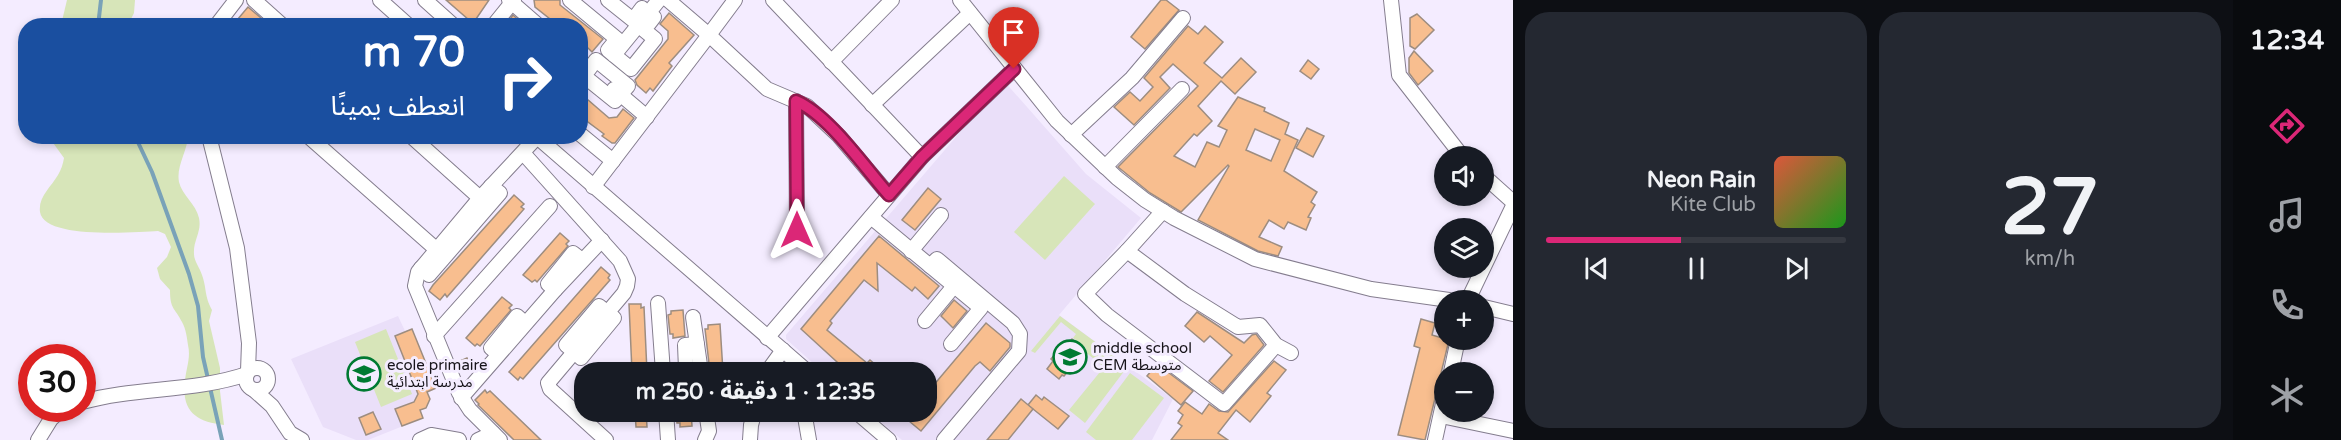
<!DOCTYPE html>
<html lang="ar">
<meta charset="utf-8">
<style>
:root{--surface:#171b24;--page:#242831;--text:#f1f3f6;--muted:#9ea1a6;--line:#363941;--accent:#db2777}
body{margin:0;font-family:"Varela Round","Noto Sans Arabic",sans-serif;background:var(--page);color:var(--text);direction:rtl;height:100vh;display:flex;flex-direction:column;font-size:22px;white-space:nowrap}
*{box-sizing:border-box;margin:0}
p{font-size:20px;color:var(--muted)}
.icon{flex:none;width:33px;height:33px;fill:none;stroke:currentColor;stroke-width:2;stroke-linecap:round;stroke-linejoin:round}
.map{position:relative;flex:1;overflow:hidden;direction:ltr}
.drawer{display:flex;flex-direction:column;gap:12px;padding:12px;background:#0d0f14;width:720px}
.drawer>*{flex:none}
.hud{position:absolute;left:18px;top:18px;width:570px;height:126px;border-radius:24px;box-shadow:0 3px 9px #0003;direction:rtl;background:#1a4fa0;color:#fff;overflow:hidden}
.fabs{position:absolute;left:1434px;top:146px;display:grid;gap:12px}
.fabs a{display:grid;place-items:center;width:60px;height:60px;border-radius:50%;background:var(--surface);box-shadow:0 3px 9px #0003;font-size:30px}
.speed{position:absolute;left:18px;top:344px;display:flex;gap:12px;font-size:30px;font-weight:700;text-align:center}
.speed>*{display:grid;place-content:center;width:78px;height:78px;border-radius:50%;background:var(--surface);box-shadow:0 3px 9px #0003;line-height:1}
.speed .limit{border:9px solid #d22;background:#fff;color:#111}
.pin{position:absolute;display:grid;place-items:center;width:51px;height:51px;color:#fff;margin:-62px -26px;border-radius:50% 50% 50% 0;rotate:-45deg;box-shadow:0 0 6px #0007}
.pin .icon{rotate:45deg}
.me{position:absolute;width:66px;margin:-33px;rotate:0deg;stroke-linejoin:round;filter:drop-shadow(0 0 4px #0008)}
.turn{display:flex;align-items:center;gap:21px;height:126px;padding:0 24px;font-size:27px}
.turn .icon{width:78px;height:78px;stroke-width:2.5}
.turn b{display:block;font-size:42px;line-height:51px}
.drawer .tile{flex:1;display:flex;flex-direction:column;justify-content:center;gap:9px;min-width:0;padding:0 21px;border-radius:24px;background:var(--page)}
.drawer .dial{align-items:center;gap:0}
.dial b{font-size:78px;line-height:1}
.song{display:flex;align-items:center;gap:18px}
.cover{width:72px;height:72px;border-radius:9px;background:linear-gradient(135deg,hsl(10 70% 55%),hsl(120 70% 35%))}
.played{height:6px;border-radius:3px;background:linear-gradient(90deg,var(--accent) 45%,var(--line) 45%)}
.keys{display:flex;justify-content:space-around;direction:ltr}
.drawer .tiles{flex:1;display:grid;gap:12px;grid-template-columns:repeat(2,1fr)}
.trip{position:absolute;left:574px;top:362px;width:363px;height:60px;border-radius:24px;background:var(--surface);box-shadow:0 3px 9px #0003;font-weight:800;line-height:60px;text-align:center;direction:rtl}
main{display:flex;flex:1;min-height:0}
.dock{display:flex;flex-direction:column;width:108px;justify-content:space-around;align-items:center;background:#090b0e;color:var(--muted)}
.dock .icon{width:42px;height:42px}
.dock .on{color:var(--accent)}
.dock b{font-size:27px;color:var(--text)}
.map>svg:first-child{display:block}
</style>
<main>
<nav class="dock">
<b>12:34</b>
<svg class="icon on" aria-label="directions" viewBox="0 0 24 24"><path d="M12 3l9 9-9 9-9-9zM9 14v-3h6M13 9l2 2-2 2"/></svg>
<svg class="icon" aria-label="music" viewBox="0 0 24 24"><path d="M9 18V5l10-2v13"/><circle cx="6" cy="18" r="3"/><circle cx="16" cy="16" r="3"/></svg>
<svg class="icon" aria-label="phone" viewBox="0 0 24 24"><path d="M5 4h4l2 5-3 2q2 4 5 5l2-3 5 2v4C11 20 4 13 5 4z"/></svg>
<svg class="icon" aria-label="climate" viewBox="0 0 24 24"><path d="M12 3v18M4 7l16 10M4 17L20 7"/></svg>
</nav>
<section class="drawer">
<div class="tiles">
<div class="tile dial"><b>27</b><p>km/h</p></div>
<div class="tile">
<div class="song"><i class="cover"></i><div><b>Neon Rain</b><p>Kite Club</p></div></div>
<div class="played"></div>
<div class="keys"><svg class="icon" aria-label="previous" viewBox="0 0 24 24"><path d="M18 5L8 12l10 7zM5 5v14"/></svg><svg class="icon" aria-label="pause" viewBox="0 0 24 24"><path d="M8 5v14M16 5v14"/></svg><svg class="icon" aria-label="next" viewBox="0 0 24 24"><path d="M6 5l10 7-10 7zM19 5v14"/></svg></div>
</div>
</div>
</section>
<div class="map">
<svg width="1513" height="440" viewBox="0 0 1513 440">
<rect width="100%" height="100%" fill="#f4ecff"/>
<g fill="#eadff9">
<polygon points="1004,81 1086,174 1141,218 1059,315 1173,399 1152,440 902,440 868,411 927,411 927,372 823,372 786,339 786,335"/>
<polygon points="398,316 405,331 412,329 436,388 427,392 430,399 426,408 420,411 423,418 368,440 356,440 323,427 291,359"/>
</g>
<g fill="#d7e5b9">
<polygon points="67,0 135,0 134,13 128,25 61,25"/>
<path d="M57,137H188C187,151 176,167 179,182C182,195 196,204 199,218C202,232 193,240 194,254C194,261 200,268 202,275C207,289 204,295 212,310L209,321L220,368V391L224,425C197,422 181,412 185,381C186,368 191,358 188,345C187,338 186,329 182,322C174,307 170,309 170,290L160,279L157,268L167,257L171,247L165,234L158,231C137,232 44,240 40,212C38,197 51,187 58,175C61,170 63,164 64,158L51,140Z"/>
<polygon points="1064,176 1095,204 1045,260 1014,232"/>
<polygon points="1060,316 1128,366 1085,423 1069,410 1104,367 1084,351 1086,348 1073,338 1076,334 1061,322 1035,353 1031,351"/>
<polygon points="386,329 412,394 381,407 355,342"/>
<polygon points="1130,373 1164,398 1132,440 1096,440 1086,432"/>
</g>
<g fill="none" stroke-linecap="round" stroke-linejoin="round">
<g stroke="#79a2b8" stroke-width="4">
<polyline points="98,26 101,0"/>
<polyline points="135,136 152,172 189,274 198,306 203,357 222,440"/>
</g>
</g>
<g fill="#f8be8f" stroke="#9d8d80" stroke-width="1.5" fill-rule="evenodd">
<polygon points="446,0 489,0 476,19 469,20"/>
<polygon points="534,0 560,0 560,5 603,39 592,52 588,48 580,57 580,26 559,26 535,7"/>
<polygon points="1161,0 1166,0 1179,10 1145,49 1131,37"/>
<polygon points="248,7 261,18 254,26 232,26"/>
<polygon points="669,13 694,35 669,63 672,66 653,91 650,88 646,93 637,85 635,80 668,39 668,31 660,24"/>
<polygon points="1417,14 1434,30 1415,49 1410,46 1410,18"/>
<polygon points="513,15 525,26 505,26"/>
<path d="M1188,26L1198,34L1205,26L1223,42L1204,63L1222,78L1241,58L1256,72L1235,94L1221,81L1198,106L1212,121L1197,136L1194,134L1174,156L1195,167L1207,142L1219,147L1227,130L1218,126L1238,97L1265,108L1264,111L1289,123L1285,134L1298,140L1284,171L1317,192L1311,202L1315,205L1308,217L1311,218L1306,230L1288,222L1284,229L1269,220L1259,237L1282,247L1278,256L1258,251L1198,220L1229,166L1228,165L1181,212L1150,193L1118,167L1198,86L1173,64L1160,77L1170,88L1134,125L1114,107L1130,92L1140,101L1153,87L1144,78ZM1255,129L1280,140L1271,161L1246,150Z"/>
<polygon points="1414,51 1433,71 1418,85 1409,73 1409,58"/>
<polygon points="1308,60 1319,69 1311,79 1300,71"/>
<polygon points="580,93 609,118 617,117 623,109 634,118 615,143 612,143 602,136 604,134 580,116"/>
<polygon points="1307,128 1324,136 1313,157 1296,148"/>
<polygon points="928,188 941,199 915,230 902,220"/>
<polygon points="514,195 524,204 521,207 524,209 447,297 445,294 440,300 429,291 433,285"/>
<polygon points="560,233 569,241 566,244 568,246 537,282 535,280 532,282 523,275"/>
<polygon points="879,236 939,286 928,299 915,287 912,291 877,263 878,291 864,280 830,321 832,323 827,330 867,363 870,360 884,372 848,372 801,329"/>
<polygon points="601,267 610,275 608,278 610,280 523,379 520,377 518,380 509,372"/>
<polygon points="502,297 512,305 509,308 511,310 480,346 477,344 475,346 466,338"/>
<polygon points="954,300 967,311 953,328 941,316"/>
<polygon points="629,304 641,304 641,308 644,307 647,372 632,372"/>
<polygon points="683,310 685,336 673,338 673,334 670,334 668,315 671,314 671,311"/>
<polygon points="1197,312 1244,343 1252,335 1256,334 1264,345 1223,392 1209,381 1232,355 1210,336 1204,342 1185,326"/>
<polygon points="1421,319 1435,323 1432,335 1449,340 1425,440 1398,435 1420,348 1414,346"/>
<polygon points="986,323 1010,343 1010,347 990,371 980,362 975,366 921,431 897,411 927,411 927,393"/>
<polygon points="720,324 723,372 710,372 705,329 708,329 708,325"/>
<polygon points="412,329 436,388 427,392 430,399 426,408 420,410 423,418 402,426 395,409 414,402 418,394 395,336"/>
<polygon points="1072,339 1083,348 1080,352 1082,354 1064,376 1062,375 1059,379 1047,369 1053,361 1051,359 1063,345 1065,347"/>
<polygon points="467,358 471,367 462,371 458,362"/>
<polygon points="1274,361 1286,370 1267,393 1271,396 1250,422 1236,410 1218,433 1228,440 1171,440 1182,426 1178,423 1183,415 1178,411 1185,402 1202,414 1209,404 1219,411 1228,412"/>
<polygon points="1157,364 1193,391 1181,405 1147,376"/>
<polygon points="485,390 487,393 490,391 541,440 514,440 478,405 479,404 475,400"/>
<polygon points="1036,395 1042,400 1044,397 1069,416 1058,429 1028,405"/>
<polygon points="1021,399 1033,409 1008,440 987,440"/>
<polygon points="635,411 646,411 647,427 636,427"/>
<polygon points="676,411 691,411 692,426 680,427 680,423 677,423"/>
<polygon points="373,412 381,429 366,435 359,418"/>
</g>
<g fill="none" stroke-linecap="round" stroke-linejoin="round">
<defs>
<g id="minor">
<polyline points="254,0 283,26"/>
<polyline points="380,0 409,26"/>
<polyline points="425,0 454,26"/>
<polyline points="509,0 539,26"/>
<polyline points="570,0 617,39 608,50 614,55 659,0"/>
<polyline points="608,0 633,20 642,8"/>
<polyline points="735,0 709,35 767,89 807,106 839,136 889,195"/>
<polyline points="960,0 1057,121 1117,178 1145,200 1174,218 1255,259 1371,289 1449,300"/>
<polyline points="1391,0 1399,75 1462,156"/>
<polyline points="216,26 236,0"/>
<polyline points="493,26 514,0"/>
<polyline points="614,55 631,69 655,39 644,30 654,17"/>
<polygon points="596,60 628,86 615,101 584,76"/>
<polyline points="831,62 892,0"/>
<polyline points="614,89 647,117"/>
<polyline points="796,101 797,230"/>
<polyline points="872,105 970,13"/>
<polyline points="580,134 613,161"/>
<polyline points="1071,135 1132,78 1183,18"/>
<polyline points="209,136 237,248 249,343 248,371"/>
<polyline points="308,136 437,250"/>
<polyline points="411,136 480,198"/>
<polyline points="536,136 808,372"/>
<polyline points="524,154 620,261 628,279 627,286 624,293 548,383 550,389 606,440"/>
<polyline points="922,157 1014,69"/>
<polyline points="1105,167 1182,89"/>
<polyline points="1484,176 1513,202"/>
<polyline points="593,187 709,35 668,0"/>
<polyline points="1163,211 1127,251 1185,294 1238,327 1260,325 1276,345 1291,353"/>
<polyline points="871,217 981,308 951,344"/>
<polyline points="911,251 941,215"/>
<polyline points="1127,251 1085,294 1107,315 1224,404 1276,345"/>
<polyline points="930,266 937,259 1013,323 1020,334 1019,351 944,440"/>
<polyline points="421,268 429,275 500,193 491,186"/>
<polyline points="555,290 548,284 573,253 582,260"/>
<polyline points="1468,300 1513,206"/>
<polyline points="658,303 663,372"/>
<polygon points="599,306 614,318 581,358 566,345"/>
<polyline points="1484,307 1513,314"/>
<polyline points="693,317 701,372"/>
<polyline points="925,321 959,280"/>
<polyline points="434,336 550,206"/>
<polyline points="767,338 922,157 773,0"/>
<polyline points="498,354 491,348 517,316 525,323"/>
<circle cx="257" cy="379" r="11"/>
<polyline points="690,372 690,368 686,369 685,345 697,344"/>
<polyline points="767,372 783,350"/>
<polyline points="1451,372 1458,339"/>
<polyline points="254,390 272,406 290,433 302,440"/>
<polyline points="461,398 555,290 602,240"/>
<path d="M82,402C136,387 194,392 247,374"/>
<polyline points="666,411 668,440"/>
<polyline points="804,411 809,440"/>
<polyline points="855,411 889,440"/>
<polyline points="1441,416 1513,431"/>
<polyline points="38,440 51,419 63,408"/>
<polyline points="420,440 431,435 459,440"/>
<polyline points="478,440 493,433"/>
<polyline points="500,440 470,410 459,393 415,286 418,272 480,198 537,137"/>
<polyline points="705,440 709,431 706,411"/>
<polyline points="750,440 751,425 755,411"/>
<polyline points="1435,440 1444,399"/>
</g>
</defs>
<use href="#minor" stroke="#847d8e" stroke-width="16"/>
<use href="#minor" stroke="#fff" stroke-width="14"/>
</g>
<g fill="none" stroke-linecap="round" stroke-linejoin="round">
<defs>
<path id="route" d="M797,230L796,101C829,115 865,168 889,195L922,157L1014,69"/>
</defs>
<use href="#route" stroke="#8e194d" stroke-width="15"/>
<use href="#route" stroke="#db2777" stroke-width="10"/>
</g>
<defs>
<symbol id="school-ring" viewBox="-11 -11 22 22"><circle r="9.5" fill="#f4ecff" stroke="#007a32" stroke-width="1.5"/><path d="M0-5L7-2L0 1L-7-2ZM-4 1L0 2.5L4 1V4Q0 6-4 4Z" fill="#007a32"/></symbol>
</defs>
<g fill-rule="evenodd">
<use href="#school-ring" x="1051" y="338" width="38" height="38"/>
<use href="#school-ring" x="345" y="355" width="38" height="38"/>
</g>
<g text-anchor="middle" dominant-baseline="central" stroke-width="6" stroke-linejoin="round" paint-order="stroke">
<g font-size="15" fill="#161319" stroke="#f4ecff" text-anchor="start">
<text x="1093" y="348">middle school<tspan x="1093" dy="17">CEM متوسطة</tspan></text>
<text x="387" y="365">ecole primaire<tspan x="387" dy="17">مدرسة ابتدائية</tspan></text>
</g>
</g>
</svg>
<div class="fabs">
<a><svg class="icon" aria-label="sound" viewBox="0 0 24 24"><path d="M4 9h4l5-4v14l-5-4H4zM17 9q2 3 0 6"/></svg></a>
<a><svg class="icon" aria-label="layers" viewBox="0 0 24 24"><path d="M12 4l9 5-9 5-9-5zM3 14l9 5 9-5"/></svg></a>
<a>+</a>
<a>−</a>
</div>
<div class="speed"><div class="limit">30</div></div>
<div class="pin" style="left:1014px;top:69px;background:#d93025"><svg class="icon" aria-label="arrive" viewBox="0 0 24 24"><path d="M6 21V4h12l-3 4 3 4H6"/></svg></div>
<svg class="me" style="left:797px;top:230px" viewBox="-20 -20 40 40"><path d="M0-17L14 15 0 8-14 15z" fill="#db2777" stroke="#fff" stroke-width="4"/></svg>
<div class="trip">12:35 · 1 دقيقة · 250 m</div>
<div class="hud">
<div class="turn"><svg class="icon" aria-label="right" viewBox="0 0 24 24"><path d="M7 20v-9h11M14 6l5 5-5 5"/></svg><div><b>70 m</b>انعطف يمينًا</div></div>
</div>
</div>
</main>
